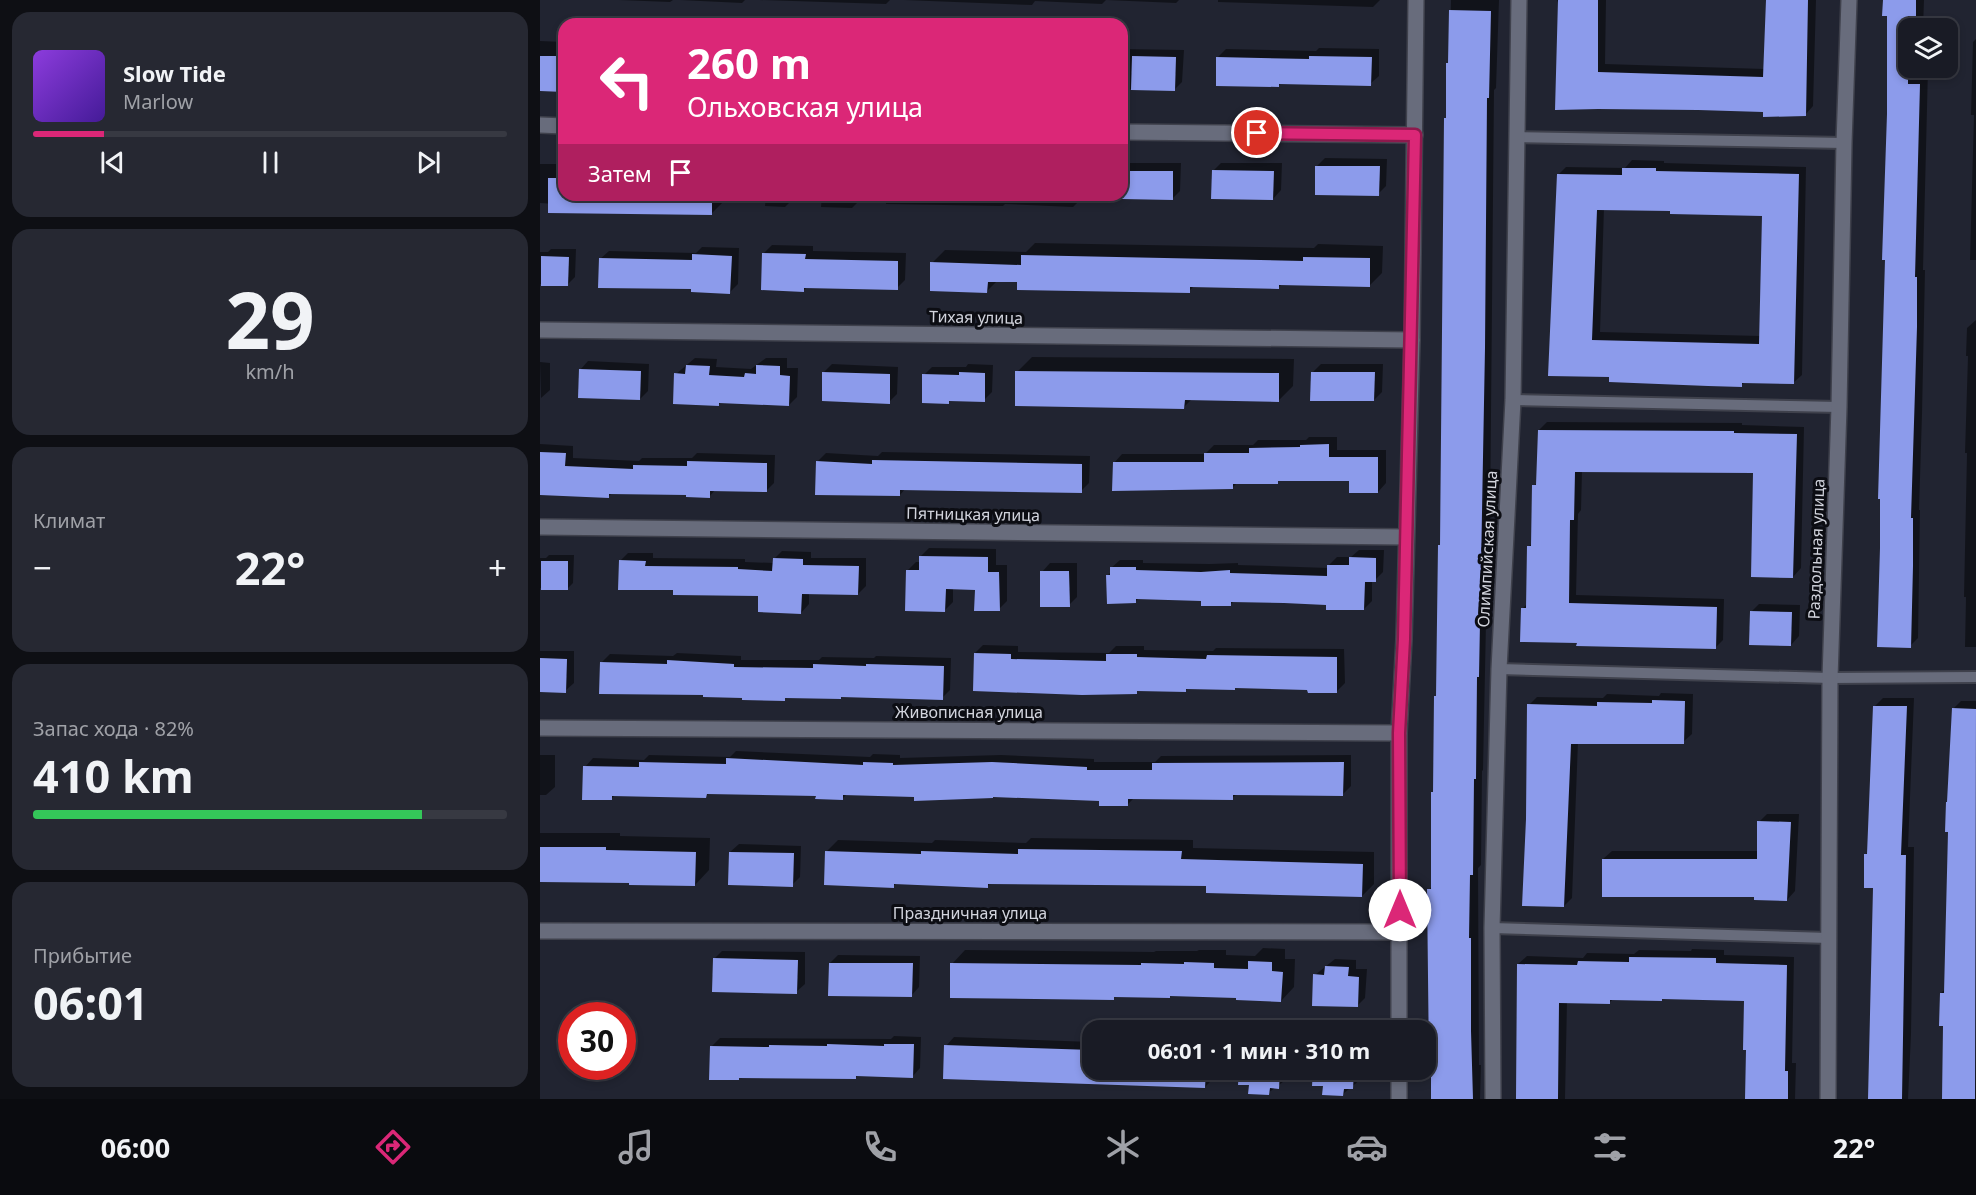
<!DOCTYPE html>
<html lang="ru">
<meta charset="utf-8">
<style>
:root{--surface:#191b25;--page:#262832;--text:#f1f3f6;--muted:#9fa1a7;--line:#373942;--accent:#db2777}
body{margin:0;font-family:"Noto Sans",sans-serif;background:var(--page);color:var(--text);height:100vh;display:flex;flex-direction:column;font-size:22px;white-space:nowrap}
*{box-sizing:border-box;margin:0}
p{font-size:20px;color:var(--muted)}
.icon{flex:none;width:33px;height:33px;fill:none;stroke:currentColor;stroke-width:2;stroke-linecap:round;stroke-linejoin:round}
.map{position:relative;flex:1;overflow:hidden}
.panel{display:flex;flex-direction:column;gap:12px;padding:12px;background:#0e0f14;width:540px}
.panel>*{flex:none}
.guide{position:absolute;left:18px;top:18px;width:570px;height:183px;border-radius:18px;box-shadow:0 3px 9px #0003,0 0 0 2px var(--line);background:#db2777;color:#fff;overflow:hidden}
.fabs{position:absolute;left:1358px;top:18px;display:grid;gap:12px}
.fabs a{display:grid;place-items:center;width:60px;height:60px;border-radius:12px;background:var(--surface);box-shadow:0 3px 9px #0003,0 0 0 2px var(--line);font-size:30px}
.speed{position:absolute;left:18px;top:1002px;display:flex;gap:12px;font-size:30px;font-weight:700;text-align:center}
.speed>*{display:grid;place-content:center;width:78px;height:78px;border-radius:50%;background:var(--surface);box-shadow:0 3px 9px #0003,0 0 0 2px var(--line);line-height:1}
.speed .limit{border:9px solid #d22;background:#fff;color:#111}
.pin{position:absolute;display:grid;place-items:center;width:51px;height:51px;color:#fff;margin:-26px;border:3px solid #fff;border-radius:50%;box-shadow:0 2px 6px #0007}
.me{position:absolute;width:66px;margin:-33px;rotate:0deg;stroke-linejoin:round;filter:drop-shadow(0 0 4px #0008)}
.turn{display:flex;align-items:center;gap:21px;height:126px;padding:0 30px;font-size:27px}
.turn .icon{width:78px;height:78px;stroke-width:2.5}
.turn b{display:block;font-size:42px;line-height:51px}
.then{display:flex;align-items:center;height:57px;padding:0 30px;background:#0003;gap:12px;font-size:22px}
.big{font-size:45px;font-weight:700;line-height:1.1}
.panel .tile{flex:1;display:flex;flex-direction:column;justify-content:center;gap:9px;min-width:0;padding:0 21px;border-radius:18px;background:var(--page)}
.panel .dial{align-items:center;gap:0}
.dial b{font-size:78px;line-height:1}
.song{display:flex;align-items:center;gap:18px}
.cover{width:72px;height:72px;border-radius:9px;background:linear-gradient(135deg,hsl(270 70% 55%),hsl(260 70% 35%))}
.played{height:6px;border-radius:3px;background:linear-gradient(90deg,var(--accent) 15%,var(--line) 15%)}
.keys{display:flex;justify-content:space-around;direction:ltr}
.heat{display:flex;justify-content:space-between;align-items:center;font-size:33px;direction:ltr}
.charge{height:9px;border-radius:4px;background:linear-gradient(90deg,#34c759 82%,var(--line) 0)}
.trip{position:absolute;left:542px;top:1020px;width:354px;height:60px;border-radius:18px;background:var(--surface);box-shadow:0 3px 9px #0003,0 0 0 2px var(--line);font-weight:700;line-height:60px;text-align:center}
.dock{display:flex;height:96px;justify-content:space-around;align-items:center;background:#0a0b0f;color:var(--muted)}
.dock .icon{width:42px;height:42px}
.dock .active{color:var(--accent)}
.dock b{font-size:27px;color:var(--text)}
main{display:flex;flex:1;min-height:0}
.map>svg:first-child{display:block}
</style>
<main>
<section class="panel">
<div class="tile">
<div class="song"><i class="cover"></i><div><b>Slow Tide</b><p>Marlow</p></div></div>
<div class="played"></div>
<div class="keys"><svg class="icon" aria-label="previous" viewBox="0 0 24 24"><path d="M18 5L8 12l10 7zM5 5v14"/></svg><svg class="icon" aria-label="pause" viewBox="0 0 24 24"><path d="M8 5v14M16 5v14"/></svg><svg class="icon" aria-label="next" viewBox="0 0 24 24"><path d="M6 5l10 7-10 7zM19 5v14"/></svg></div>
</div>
<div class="tile dial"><b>29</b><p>km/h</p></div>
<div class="tile"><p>Климат</p>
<div class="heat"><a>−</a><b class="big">22°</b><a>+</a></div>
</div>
<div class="tile"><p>Запас хода · 82%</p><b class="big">410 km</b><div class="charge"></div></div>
<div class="tile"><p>Прибытие</p><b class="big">06:01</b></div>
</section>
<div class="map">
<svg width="1436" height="1099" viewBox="0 0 1436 1099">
<rect width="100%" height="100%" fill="#212431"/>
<g fill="#0007" fill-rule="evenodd">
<polygon points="79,0 133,0 130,2"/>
<polygon points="140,0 205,0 202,3"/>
<polygon points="219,0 350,0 346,4"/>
<polygon points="364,0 639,0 636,3 566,0 562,4 495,1 492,5"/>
<polygon points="678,0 840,0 833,7 678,2"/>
<polygon points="911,0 959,0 956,88 954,90 950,522 948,524 943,770 942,771 941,865 938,868 939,1065 941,1065 940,1099 891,1099 889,890 892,886 898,695"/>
<polygon points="1017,0 1066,0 1065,64 1225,69 1227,0 1276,0 1273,106 1265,115 1225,110 1058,107"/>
<polygon points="1344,0 1384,0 1383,28 1368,28 1368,68 1388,68 1383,270 1385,270 1382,414 1379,510 1380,510 1378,638 1370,646 1348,114 1349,15"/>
<polygon points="1436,39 1436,260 1430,260 1434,115 1431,115 1433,42"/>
<polygon points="0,41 24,42 24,90 0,90"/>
<polygon points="779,48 839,49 839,76 830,84 741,83 738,86 678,57 686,49 776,51"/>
<polygon points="582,49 644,50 642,82 634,90 582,89"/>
<polygon points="785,158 847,159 846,186 838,194 777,166"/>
<path d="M1092,160L1124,161V163L1266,167L1262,375L1253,383L1205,382L1201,385L1071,376L1010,375L1018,175L1026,167L1085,168ZM1064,208L1223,214L1221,336L1060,332Z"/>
<polygon points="582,163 641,163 640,191 632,199 567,199 567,195 582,195"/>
<polygon points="681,163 742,163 741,190 733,199 673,171"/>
<polygon points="0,164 24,164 24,195 186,195 186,199 171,214 0,203"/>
<polygon points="226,195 253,195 253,199 245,207 225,206"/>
<polygon points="282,195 321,195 320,200 312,208 281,207"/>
<polygon points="346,195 542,195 542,198 533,207 465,204 463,206 346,204"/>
<polygon points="495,243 774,248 778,244 843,246 842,273 829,286 742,284 738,288 655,285 649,291 458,280 447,291 392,263 405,250 486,252"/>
<polygon points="232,245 273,246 273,251 366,253 365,280 357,288 267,287 264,290 224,253"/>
<polygon points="162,247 199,248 198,284 190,292 152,288 60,259 69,251 156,253"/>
<polygon points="11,249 36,249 35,277 27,285 0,284 0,252 8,252"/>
<polygon points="1436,320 1436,647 1425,647 1426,597 1424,597 1427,453 1425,453 1428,356 1426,356 1427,328"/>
<polygon points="492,357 754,359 753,386 738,401 652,399 644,407 477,372"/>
<polygon points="155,358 177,359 176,367 211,369 226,358 247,358 247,368 258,368 257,397 249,405 181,402 178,405 136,374"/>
<polygon points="48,361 109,364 108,391 100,399 40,370"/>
<polygon points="0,362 10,363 10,390 1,398"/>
<polygon points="292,364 358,367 357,394 349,402 284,372"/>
<polygon points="428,364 453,365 452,392 444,400 411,400 408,402 384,375 392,367 426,367"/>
<polygon points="781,364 843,364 842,392 834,400 773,372"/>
<polygon points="1007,422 1202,423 1202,425 1264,427 1261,568 1253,577 1215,472 1042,471 1041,510 1038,514 1036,595 1184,599 1183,640 1175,648 1038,641 983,608 987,604 989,546 993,543 994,486 998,482 999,430"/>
<polygon points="769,437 797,437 797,450 846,450 846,483 838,492 811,479 740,479 737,482 698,482 693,487 574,463 582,454 665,454 674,445 713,445 718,440 766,440"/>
<polygon points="0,444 33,446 33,458 99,461 102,458 152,458 157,453 235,455 234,483 226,491 176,489 169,497 147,494 73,492 69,496 0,494"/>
<polygon points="342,452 550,456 549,483 541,491 365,489 360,495 278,461 286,453 338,456"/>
<polygon points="389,548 456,549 456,565 467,565 467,601 459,609 436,588 413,588 413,602 404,611 368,570 376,562 380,562 381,556"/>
<polygon points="819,550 844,550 843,572 835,580 832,580 832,601 824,609 788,603 694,601 690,605 663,600 599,598 595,602 568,575 571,572 571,568 580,560 603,560 603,563 670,564 698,563 698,565 789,568 789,565 797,557 811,557"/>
<polygon points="242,551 271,552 271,558 326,558 326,586 318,594 269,593 269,604 261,613 220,595 134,589 80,561 88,553 113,553 113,558 205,559 205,562 234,563 234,559"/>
<polygon points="9,555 34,555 33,583 27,589 0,588 0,558 6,558"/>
<polygon points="510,563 537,563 537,597 529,605 502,572"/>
<polygon points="1219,604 1260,605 1259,636 1251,645 1211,612"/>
<polygon points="443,645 478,646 478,652 569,653 576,646 604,646 604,650 673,651 676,648 804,649 805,683 796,692 769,688 649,687 645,691 599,689 596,692 435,653"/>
<polygon points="0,651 34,651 34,683 25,691 0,690"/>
<polygon points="137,653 201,656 201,660 279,660 282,657 334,658 336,656 411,658 410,690 402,698 247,696 244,699 204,696 62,662 70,654 133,656"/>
<polygon points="1121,693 1153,694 1152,734 1143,742 1038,742 1032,898 1024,906 988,819 989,705 997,697 1063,698 1067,694 1119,696"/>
<polygon points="1343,698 1374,698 1368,847 1374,847 1371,1034 1368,1099 1329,1099 1334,887 1325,855 1328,852 1335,706"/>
<polygon points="1421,701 1436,701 1436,1099 1403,1099 1405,1025 1401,993 1405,989 1413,709"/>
<polygon points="196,751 330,757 333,754 360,755 360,758 461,755 554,759 554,762 615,762 621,756 811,755 811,786 802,795 697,794 692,798 594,798 588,804 561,799 518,797 307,794 302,799 277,795 170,792 166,796 76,794 71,799 45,767 53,758 104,760 109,755 190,757"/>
<polygon points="0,755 15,755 15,787 6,795 0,795"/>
<polygon points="1227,814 1259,814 1255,891 1247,900 1216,896 1063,859 1072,851 1219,851 1219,822"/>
<polygon points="0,833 80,833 80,836 170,838 169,870 155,885 90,881 0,881"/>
<polygon points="491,838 653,840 653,848 834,852 834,884 822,896 668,885 451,882 448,886 357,883 353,886 286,852 298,840 392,843 395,840 486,843"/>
<polygon points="199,844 261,846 260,877 252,885 190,852"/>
<polygon points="723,948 745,949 745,959 755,959 754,987 741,1001 697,996 576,995 573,998 412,964 425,950 614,952 616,951 657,951 659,950 686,950 686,955 715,956"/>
<polygon points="1152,949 1184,950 1184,955 1254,957 1252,1063 1256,1063 1255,1099 1206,1099 1206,1000 1074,998 1069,1003 1027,1002 1025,1099 977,1099 978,964 987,956 1043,958 1047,953 1094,954 1099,950 1151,951"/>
<polygon points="182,951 265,952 265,984 256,992 174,959"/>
<polygon points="298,955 380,956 379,987 371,996 290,963"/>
<polygon points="795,959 816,960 816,969 827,969 825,998 817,1006 775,975"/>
<polygon points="354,1036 381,1037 380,1068 372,1077 318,1075 315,1078 201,1076 198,1079 172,1046 180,1038 351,1039"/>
<polygon points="414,1037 552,1042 552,1070 673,1070 673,1079 665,1087 405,1077 406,1046"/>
<polygon points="701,1070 747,1070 747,1079 728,1093 710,1084 700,1083"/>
<polygon points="774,1070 821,1070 821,1079 803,1094 784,1085 774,1084"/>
</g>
<g fill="#8c9beb" fill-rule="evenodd">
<polygon points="1018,0 1058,0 1058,72 1223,77 1226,0 1268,0 1266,116 1223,117 1223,112 1158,110 1058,109 1015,110"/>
<polygon points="1343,0 1376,0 1376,16 1368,16 1368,84 1380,84 1375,277 1377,277 1377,327 1371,518 1373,518 1373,566 1371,648 1337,647 1340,548 1340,499 1338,499 1345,260 1342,260 1347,114 1347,16 1342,16"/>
<polygon points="909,10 951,11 949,98 947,98 945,348 939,677 937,677 936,779 934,779 933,875 930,875 929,938 931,938 931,1031 933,1099 891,1099 891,1064 889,1064 887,889 891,889 891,792 893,792 894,696 896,696 898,545 900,545 904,118 906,118 906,63 908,63"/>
<polygon points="0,56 24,56 24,92 0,91"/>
<polygon points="592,56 636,57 635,91 591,90"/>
<polygon points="769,56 832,57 831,86 739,84 739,87 676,86 676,57 769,59"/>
<polygon points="775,166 840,166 839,196 775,195"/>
<path d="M1082,168H1116V171L1259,174L1254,384L1202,383V387L1168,386L1069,382V377L1008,376L1017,174L1082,175ZM1057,210L1130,211V214L1222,216L1219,344L1052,340Z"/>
<polygon points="672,170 734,171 733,200 671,199"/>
<polygon points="582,171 633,171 633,200 582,199"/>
<polygon points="8,178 24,178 24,195 172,195 172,215 8,213"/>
<polygon points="222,253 266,254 265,259 358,261 358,290 264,288 264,292 221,290"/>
<polygon points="152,254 192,256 190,294 151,292 151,289 58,288 59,258 152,260"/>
<polygon points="481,255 763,261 763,257 830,258 830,287 739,285 739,289 650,287 650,293 477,290 477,282 448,282 447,293 390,291 390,262 481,265"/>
<polygon points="1,256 29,257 28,286 1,286"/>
<polygon points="146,365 170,366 169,375 204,377 205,373 216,374 216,365 240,366 240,375 250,376 249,406 179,403 179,406 133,404 134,373 145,374"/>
<polygon points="39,369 101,371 100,400 38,398"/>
<polygon points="475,371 739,373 739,402 645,400 644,409 475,406"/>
<polygon points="282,372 350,374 350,404 282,401"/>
<polygon points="419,372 445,373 445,402 409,401 409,404 382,403 382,374 419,375"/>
<polygon points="771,372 835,372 834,401 770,401"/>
<polygon points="998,430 1194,431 1194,433 1257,434 1253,578 1211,577 1213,473 1035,472 1034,520 1030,520 1029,603 1177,607 1176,649 1036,646 1037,643 980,642 981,608 986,608 987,546 991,546 992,485 996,485"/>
<polygon points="789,444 789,457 838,457 838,493 809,493 809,481 738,481 738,484 693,484 693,489 572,491 573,462 664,462 664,453 709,453 709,448 760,447 760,445"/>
<polygon points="0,452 26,453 25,466 93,469 93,465 147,466 147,461 227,463 227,492 170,491 170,498 146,497 146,495 69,494 69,498 0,495"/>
<polygon points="332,460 542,464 542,493 360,490 360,496 275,495 276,461 332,464"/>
<polygon points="379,556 448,557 448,572 459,572 460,611 434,611 435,590 406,589 405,612 365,611 366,570 379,570"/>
<polygon points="809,557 836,558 836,582 825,582 824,610 786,610 786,605 744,603 691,602 691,606 661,606 661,601 596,599 596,603 567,604 566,575 570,575 570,567 596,567 596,570 661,572 690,570 690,573 787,576 787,565 809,565"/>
<polygon points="233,558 263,559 263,565 319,566 318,595 262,594 261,614 218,612 218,596 133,595 133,590 78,590 79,560 106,561 105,566 198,567 198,569 232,571"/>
<rect x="1" y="561" width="27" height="29"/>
<polygon points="500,571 529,571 530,607 500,607"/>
<polygon points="1210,611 1252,612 1251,646 1209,645"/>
<polygon points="434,653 471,654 471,659 566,661 566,654 597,654 597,657 666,659 667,655 797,657 797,693 768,693 767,690 695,688 695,690 646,689 646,692 597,691 597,694 542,695 433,691"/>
<polygon points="0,658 27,659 26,693 0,692"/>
<polygon points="127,660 194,664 194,667 273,668 273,664 326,666 326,664 404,666 403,700 301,697 301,699 245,698 245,701 202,700 202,698 163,697 163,695 59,694 60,662 127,664"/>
<polygon points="1112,700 1145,701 1144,744 1031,744 1024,907 982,906 986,819 987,704 1057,706 1057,702 1112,703"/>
<polygon points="1333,706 1367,706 1361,855 1366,855 1362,1099 1328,1099 1333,888 1324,888 1324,854 1327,854"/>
<polygon points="1412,708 1436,709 1435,1099 1402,1099 1403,1026 1399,1026 1400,993 1404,993 1408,832 1405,832 1406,802 1407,802"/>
<polygon points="186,758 323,765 323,762 353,763 353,765 452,762 547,767 547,770 612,770 612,763 804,762 803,796 693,795 693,800 588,799 588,806 559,806 559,801 453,797 453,798 374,801 374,797 303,795 303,800 275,799 276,796 167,794 166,798 72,796 72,800 42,800 43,766 99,767 99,762 186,764"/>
<polygon points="1217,821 1251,822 1247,901 1214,900 1214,897 1062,897 1062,859 1217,859"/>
<polygon points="0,847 66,847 66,850 156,852 155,886 89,885 89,883 0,882"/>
<polygon points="478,849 642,851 641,859 823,864 822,897 666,893 666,886 448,884 448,888 354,884 354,888 284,885 285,851 381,854 381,851 478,854"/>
<polygon points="189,852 254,853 253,887 188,885"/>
<polygon points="1089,957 1176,958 1176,963 1247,965 1245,1071 1248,1071 1248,1099 1205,1099 1206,1050 1203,1050 1204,1001 1122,999 1122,1001 1070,1000 1070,1004 1019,1003 1018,1099 976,1099 977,964 1037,965 1038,961 1089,962"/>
<polygon points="173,958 258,960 257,994 172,992"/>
<polygon points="708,961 732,962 732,971 743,972 741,1002 696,1000 696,998 630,996 630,998 574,997 574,1000 410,998 410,963 601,965 601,963 644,964 644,962 674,963 674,968 708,969"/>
<polygon points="289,963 373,963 372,997 288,996"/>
<polygon points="785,966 809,967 808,976 819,977 818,1007 772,1006 773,974 784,975"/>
<polygon points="287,1044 344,1046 344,1044 374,1044 373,1078 316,1076 316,1079 199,1078 199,1080 169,1080 170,1046 229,1047 229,1045 287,1046"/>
<polygon points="404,1045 552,1050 552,1070 666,1070 665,1088 403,1079"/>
<polygon points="699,1070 740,1070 739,1089 730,1088 729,1095 708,1094 709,1085 698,1085"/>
<polygon points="773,1070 814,1070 813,1089 804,1089 803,1096 782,1095 783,1086 772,1086"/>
</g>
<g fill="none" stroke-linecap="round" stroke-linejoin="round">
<defs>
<g id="service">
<polyline points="977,137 1304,143"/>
<polyline points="973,400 1299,407"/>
<polyline points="959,669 1290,678 1436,677"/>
<polyline points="952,928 1289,938"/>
</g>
<g id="minor">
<polyline points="0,125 24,126"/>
<polyline points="582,132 875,135"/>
<polyline points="0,330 872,340"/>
<polyline points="0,527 866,537"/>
<polyline points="0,728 859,733"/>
<polyline points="0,931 860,932"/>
<polyline points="859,1030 859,733 864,639 872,340 876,0"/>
<polyline points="859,1099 859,1070"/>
<polyline points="953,1099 952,928 959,669 973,400 979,0"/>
<polyline points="1288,1099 1290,678 1299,407 1304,143 1309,0"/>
</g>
</defs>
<use href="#service" stroke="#3f414c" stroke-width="14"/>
<use href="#minor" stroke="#3f414c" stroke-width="18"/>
<use href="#service" stroke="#686c7c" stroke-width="10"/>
<use href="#minor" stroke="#686c7c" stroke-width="15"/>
</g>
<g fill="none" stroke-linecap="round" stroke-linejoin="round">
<defs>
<polyline id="route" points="717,133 875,135 864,639 859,733 860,910"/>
</defs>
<use href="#route" stroke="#8e194d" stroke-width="15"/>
<use href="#route" stroke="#db2777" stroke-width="10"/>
</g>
<g text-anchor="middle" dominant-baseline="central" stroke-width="6" stroke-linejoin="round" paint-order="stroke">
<g font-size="16" fill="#d2d4dd" stroke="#0c0d13">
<text transform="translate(436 317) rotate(1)">Тихая улица</text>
<text transform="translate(433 514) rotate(1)">Пятницкая улица</text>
<text transform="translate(947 549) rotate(-87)">Олимпийская улица</text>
<text transform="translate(1276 549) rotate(-88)">Раздольная улица</text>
<text x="429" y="712">Живописная улица</text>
<text x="430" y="913">Праздничная улица</text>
</g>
</g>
</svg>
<div class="fabs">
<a><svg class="icon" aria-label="layers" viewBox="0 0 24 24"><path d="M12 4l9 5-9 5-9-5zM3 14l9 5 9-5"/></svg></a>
</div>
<div class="speed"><div class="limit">30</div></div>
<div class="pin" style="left:717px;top:133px;background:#d93025"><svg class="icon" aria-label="arrive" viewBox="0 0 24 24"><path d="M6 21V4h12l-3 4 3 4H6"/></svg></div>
<svg class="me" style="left:860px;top:910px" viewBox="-20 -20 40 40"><circle r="19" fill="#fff"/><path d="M0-13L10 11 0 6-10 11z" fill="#db2777"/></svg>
<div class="trip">06:01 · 1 мин · 310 m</div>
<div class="guide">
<div class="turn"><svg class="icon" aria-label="left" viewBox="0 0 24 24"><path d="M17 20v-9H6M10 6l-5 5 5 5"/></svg><div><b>260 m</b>Ольховская улица</div></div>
<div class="then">Затем<svg class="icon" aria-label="arrive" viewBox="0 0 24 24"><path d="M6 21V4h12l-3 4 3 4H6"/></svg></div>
</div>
</div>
</main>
<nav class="dock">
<b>06:00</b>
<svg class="icon active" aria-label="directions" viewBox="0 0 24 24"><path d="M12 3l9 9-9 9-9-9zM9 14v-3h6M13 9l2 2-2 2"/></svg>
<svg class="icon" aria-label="music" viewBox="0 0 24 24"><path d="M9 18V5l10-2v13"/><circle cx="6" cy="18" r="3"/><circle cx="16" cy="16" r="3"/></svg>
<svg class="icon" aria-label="phone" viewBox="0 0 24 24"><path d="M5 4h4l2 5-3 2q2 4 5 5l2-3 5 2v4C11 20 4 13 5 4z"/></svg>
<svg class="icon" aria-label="climate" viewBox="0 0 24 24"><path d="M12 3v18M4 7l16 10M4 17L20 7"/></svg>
<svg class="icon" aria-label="car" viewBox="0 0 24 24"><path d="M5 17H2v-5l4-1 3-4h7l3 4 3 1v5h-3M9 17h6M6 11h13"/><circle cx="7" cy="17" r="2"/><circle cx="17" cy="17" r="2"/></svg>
<svg class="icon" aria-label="filters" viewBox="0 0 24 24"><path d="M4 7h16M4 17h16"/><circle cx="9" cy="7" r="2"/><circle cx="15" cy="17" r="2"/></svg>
<b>22°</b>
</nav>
